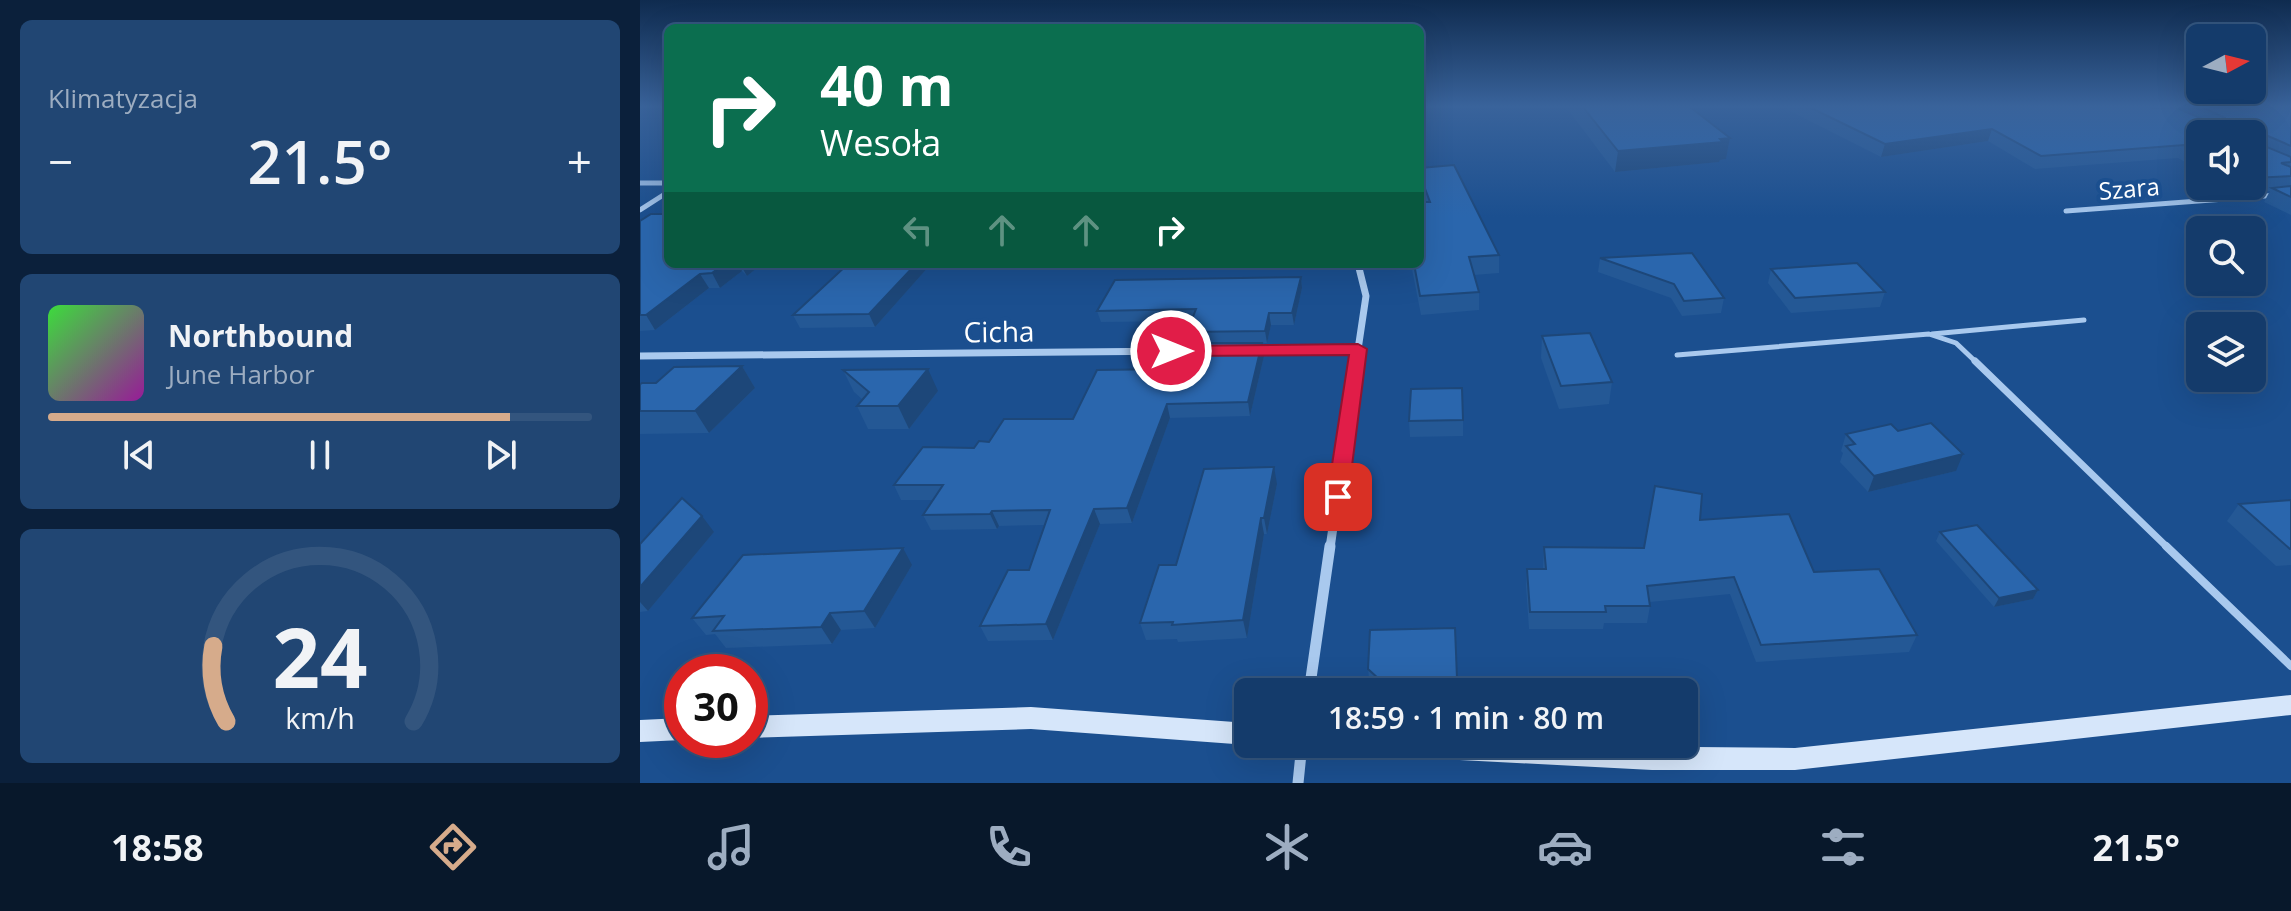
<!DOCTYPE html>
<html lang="pl">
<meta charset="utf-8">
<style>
:root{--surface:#143b6b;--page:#214673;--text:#f1f3f6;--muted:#9dadc1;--line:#33557e;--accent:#d6ab8b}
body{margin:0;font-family:"Open Sans",sans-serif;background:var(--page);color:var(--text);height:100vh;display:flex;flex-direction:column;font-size:30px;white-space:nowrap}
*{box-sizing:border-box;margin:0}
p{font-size:26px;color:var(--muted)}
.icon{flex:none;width:44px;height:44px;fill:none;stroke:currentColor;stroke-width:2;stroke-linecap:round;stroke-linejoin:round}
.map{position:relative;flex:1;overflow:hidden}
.drawer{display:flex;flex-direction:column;gap:20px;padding:20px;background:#0b203b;width:640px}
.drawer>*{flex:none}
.guide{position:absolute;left:24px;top:24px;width:760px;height:244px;border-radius:12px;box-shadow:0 8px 32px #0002,0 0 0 2px var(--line);background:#0b6e4f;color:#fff;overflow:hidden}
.needle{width:52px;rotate:83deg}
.tools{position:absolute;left:1546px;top:24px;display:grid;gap:16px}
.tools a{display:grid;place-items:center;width:80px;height:80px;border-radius:12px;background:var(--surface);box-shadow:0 8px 32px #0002,0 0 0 2px var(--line);font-size:40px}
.speed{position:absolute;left:24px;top:654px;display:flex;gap:16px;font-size:40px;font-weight:700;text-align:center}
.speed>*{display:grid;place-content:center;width:104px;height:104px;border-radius:50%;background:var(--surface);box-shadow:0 8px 32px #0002,0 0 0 2px var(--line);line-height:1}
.speed .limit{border:12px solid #d22;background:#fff;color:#111}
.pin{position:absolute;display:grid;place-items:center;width:68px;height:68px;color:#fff;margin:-34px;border-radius:16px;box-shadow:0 4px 12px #0006}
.me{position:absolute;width:88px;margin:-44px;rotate:90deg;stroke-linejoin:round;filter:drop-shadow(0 0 6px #0008)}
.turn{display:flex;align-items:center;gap:28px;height:168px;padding:0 24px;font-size:36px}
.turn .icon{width:104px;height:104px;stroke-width:2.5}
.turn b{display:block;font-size:56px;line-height:68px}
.lanes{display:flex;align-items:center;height:76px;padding:0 24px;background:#0003;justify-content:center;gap:40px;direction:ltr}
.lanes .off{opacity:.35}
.big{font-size:60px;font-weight:600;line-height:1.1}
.drawer .card{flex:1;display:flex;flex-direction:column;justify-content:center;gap:12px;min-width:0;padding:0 28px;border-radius:12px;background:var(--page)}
.drawer .dial{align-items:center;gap:0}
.dial svg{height:208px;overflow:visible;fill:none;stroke:var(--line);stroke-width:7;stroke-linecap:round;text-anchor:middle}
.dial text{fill:var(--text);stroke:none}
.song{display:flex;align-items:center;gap:24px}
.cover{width:96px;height:96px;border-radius:12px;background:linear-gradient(135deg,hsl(120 70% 55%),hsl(300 70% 35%))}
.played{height:8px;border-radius:4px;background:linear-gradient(90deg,var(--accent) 85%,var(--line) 85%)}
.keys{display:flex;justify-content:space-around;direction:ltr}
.heat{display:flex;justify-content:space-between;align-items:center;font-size:44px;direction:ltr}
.trip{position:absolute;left:594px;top:678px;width:464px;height:80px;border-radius:12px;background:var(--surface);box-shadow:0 8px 32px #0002,0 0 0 2px var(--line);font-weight:600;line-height:80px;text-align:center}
.tab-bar{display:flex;height:128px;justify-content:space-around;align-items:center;background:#08182b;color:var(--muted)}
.tab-bar .icon{width:56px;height:56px}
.tab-bar .on{color:var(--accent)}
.tab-bar b{font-size:36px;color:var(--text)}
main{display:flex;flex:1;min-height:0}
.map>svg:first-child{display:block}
</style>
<main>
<section class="drawer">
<div class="card"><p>Klimatyzacja</p>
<div class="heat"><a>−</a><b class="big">21.5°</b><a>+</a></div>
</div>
<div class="card">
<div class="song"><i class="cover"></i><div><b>Northbound</b><p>June Harbor</p></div></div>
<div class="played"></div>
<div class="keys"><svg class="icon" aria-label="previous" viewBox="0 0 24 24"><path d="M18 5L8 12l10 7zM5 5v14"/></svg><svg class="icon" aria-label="pause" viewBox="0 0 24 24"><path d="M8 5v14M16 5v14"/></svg><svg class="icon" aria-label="next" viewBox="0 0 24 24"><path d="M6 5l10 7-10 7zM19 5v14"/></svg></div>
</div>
<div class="card dial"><svg viewBox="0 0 100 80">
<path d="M14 69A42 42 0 1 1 86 69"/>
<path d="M14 69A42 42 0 0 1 9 40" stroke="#d6ab8b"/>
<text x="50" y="56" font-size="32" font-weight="700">24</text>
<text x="50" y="72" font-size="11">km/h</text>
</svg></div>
</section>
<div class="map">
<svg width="1651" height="783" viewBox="0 0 1651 783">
<rect width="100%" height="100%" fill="#1b4f8f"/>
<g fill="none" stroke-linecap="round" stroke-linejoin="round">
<g stroke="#a9c9ee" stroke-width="5">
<polyline points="1292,334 1444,320"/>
<polyline points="1037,355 1289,334 1316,343 1337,363"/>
</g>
<polyline stroke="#a9c9ee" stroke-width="7" points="1335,361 1528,548"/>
<polyline stroke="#a9c9ee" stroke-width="8" points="1526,546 1651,666"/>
<g stroke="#a9c9ee" stroke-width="5">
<polyline points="0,183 28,183"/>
<polyline points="0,210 28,192"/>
<polyline points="1426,211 1651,194"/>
</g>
<g stroke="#a9c9ee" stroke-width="7">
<polyline points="615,350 718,349"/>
<polyline points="0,356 546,351"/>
<polyline points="716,363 726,296 718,264"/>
</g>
<polyline stroke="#a9c9ee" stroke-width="9" points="690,548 717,361"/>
<g stroke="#a9c9ee" stroke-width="11">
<polyline points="669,692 690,546"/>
<polyline points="658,783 662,744"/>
</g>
<g fill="#d6e6fa" fill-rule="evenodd">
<polygon points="1651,695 1651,715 1155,770 1012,770 725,755 716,752 713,744 1155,748"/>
<polygon points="391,707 608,723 608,744 610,744 608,745 391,729 110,738 110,716"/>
<polygon points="42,718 42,740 0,742 0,720"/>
</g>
</g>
<g fill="#245895">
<polygon points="926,107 1050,107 1090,138 1086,159 1080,160 1079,162 975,172"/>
<polygon points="1142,107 1511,107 1553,115 1556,107 1651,107 1651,215 1624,202 1630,191 1605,192 1593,186 1612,186 1612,134 1560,134 1560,170 1538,158 1395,169 1348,141 1241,157"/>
<polygon points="780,168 859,255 859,273 834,275 839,292 839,310 781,315 771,264 780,264 784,202 780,190"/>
<polygon points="0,221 28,264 122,264 107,276 102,271 80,288 69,288 15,330 0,331"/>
<polygon points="960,258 1084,298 1081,313 1042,316 1031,298 958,272"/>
<polygon points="208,264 291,264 235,327 160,328 153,315"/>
<polygon points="1131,269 1245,292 1240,307 1151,313 1128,283"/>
<polygon points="661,277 662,288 654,325 631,325 627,343 622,343 624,356 610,416 530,418 492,523 460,524 413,640 348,641 340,626 389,570 404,525 359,526 357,529 291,530 283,515 293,500 261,500 254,485 349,442 433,419 531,369 549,343 547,332 551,321 461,322 457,311"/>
<polygon points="902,336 972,382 969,404 919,409 901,358"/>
<polygon points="102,366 115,388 69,433 0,434 0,384 16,383"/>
<polygon points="203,370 298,391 269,429 228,429 217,406 222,399 214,392"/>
<polygon points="823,420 823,436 770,437 769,421"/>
<polygon points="1258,431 1316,471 1228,492 1200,462 1203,453 1201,451 1206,434"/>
<polygon points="637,484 627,534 624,534 607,638 538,642 537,639 506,640 500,623 536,565"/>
<polygon points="1651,500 1651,565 1636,566 1587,521 1599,504"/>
<polygon points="1060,520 1174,572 1277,635 1269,652 1116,662 1090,594 1010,602 1010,606 1007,623 964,623 963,629 889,629 886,586 887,569 903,569 904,547 1004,548"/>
<polygon points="74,532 8,611 0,612 0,544"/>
<polygon points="1300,532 1398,590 1393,599 1354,607 1296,541"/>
<polygon points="272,565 235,628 201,630 192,644 86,648 75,634 66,635 52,618"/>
<polygon points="728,669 817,678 817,692 736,692 730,686"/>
</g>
<g fill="#1d4779">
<polygon points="1352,129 1348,141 1241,157 1245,144"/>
<polygon points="1090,138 1086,159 1080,160 1079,162 975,172 978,151"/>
<polygon points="84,264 98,264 102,271 80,288 72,273"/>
<polygon points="100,264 122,264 107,276"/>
<polygon points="276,264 291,264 235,327 229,314"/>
<polygon points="60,274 69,288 15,330 6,315"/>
<polygon points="661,277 662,288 654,325 652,313"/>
<polygon points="629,313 631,325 627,343 625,331"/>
<polygon points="622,343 624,356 610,416 608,402"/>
<polygon points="102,366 115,388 69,433 55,411"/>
<polygon points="288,369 298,391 269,429 258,406"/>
<polygon points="527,404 530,418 492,523 487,508"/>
<polygon points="1323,454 1316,471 1228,492 1234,476"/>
<polygon points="634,467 637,484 627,534 624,518"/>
<polygon points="454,509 460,524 413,640 406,624"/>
<polygon points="352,511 359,526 357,529 350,514"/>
<polygon points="62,516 74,532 8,611 0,602 0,587"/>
<polygon points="621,518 624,534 607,638 603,620"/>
<polygon points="263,548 272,565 235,628 224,611"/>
<polygon points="1398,590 1393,599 1354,607 1359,598"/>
<polygon points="190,613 201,630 192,644 181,627"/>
</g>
<g fill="#2a66ad" stroke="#1d4779" stroke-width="2">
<polygon points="943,107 1050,107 1090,138 1080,139 1083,142 978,151"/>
<polygon points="1169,107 1511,107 1513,108 1535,107 1581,127 1587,123 1585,118 1562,107 1651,107 1651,146 1621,133 1614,138 1617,143 1651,157 1651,162 1641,163 1651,167 1651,176 1612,178 1612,134 1560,134 1560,153 1544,145 1401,156 1352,129 1245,144"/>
<polygon points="814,165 859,255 829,257 839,292 780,296 774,264 780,264 780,202 790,202 780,175 780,168"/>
<polygon points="1651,186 1651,197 1632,188"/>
<polygon points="11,214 28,214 28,264 84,264 72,273 60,274 6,315 0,315 0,221"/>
<polygon points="1052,253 1084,298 1044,301 1034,284 960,258"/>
<polygon points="1217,263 1245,292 1155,298 1131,269"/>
<polygon points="208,264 276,264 229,314 153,315"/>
<polygon points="661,277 652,313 629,313 625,331 547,332 556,309 457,311 475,280"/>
<polygon points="950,333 972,382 921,386 902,336"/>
<polygon points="541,343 622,343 608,402 527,404 487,508 454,509 406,624 340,626 368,570 389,570 410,510 352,511 350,514 283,515 303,485 254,485 283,447 334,448 339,441 349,442 364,419 433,419 457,370 531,369"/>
<polygon points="102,366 55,411 0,411 0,384 2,383 16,383 34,367"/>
<polygon points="288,369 258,406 217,406 229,392 203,370"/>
<polygon points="822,388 823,420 769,421 771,389"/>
<polygon points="1291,423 1323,454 1234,476 1206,446 1215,444 1206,434 1251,424 1258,431"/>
<polygon points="634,467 624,518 621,518 603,620 532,625 533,622 500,623 519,565 536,565 564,469"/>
<polygon points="1015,486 1062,494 1060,520 1149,514 1174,572 1239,569 1277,635 1121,645 1094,577 1007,586 1010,606 965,606 966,612 890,612 887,569 906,569 904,547 1004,548"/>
<polygon points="42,498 62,516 0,587 0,544"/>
<polygon points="1651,500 1651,549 1650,549 1599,504"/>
<polygon points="1337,525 1398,590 1359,598 1300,532"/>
<polygon points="263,548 224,611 190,613 181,627 73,631 84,616 52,618 103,555"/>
<polygon points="815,628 817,678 740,680 728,669 730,630"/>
</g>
<linearGradient id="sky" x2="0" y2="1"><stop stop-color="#0f2b4f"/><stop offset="0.49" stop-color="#39639b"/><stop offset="1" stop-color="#39639b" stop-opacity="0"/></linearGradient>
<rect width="1651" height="217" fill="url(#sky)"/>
<polygon fill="#e11d48" stroke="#92132f" stroke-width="2" points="718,344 727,349 708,497 705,502 690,502 687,497 709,355 531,356 522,351 531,346"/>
<g text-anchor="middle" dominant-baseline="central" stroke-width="8" stroke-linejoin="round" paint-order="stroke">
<g font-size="24" fill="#fff" stroke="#1b4f8f">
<text transform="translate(1489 188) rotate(-5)">Szara</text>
</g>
<g font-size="28" fill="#fff" stroke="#1b4f8f">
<text transform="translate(359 331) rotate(-1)">Cicha</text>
</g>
</g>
</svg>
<div class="tools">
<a><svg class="needle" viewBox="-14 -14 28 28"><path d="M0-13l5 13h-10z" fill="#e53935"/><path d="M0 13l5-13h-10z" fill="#9dadc1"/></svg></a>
<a><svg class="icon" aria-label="sound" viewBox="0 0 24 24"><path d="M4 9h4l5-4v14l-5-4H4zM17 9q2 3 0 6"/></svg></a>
<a><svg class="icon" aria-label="search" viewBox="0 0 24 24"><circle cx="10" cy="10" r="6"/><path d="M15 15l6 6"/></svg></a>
<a><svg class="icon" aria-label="layers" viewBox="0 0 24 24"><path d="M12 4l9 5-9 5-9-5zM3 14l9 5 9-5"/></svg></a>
</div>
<div class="speed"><div class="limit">30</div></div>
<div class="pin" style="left:698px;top:497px;background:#d93025"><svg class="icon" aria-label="arrive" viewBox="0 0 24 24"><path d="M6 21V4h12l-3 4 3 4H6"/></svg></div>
<svg class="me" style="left:531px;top:351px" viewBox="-20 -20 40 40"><circle r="17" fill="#e11d48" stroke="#fff" stroke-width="3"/><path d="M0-11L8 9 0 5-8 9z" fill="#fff"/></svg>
<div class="trip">18:59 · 1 min · 80 m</div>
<div class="guide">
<div class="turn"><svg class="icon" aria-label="right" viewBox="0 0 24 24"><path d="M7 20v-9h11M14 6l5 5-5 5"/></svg><div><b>40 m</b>Wesoła</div></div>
<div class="lanes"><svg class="icon off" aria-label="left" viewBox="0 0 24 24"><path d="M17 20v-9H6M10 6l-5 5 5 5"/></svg><svg class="icon off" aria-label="ahead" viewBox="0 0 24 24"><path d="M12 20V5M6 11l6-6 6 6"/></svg><svg class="icon off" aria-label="ahead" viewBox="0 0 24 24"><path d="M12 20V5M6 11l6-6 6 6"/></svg><svg class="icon" aria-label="right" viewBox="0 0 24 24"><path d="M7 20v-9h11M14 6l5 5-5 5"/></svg></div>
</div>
</div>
</main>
<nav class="tab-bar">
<b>18:58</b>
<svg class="icon on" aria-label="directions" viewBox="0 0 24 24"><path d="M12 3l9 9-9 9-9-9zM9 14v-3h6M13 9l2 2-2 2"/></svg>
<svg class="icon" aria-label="music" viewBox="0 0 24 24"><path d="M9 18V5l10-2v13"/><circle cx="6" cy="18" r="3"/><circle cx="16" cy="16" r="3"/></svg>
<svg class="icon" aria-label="phone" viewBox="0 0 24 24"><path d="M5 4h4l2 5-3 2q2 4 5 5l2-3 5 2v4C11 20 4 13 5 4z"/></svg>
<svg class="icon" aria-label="climate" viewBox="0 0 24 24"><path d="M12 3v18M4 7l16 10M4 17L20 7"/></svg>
<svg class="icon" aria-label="car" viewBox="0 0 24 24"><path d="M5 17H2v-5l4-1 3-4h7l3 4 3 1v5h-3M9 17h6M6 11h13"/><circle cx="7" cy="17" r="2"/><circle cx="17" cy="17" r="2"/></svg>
<svg class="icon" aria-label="filters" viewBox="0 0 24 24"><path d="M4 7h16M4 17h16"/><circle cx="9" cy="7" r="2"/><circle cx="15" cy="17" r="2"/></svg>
<b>21.5°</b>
</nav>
